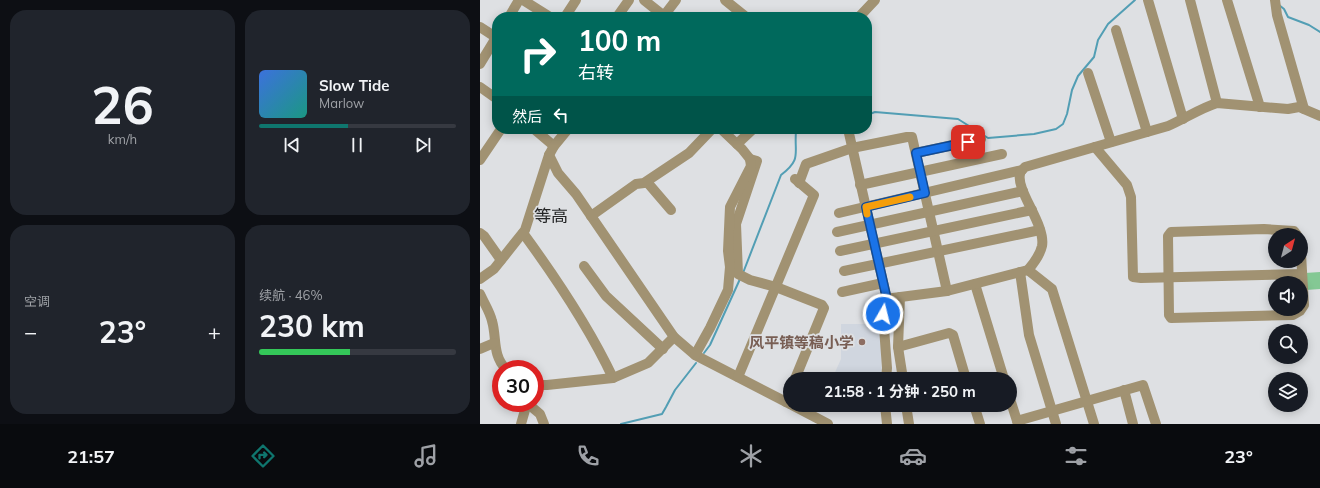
<!DOCTYPE html>
<html lang="zh">
<meta charset="utf-8">
<style>
:root{--surface:#171b24;--page:#20242c;--text:#f1f3f6;--muted:#9ea1a6;--line:#363941;--accent:#0f766e}
body{margin:0;font-family:Mulish,"Noto Sans SC",sans-serif;background:var(--page);color:var(--text);height:100vh;display:flex;flex-direction:column;font-size:15px;white-space:nowrap}
*{box-sizing:border-box;margin:0}
p{font-size:13px;color:var(--muted)}
.icon{flex:none;width:22px;height:22px;fill:none;stroke:currentColor;stroke-width:2;stroke-linecap:round;stroke-linejoin:round}
.map{position:relative;flex:1;overflow:hidden}
.sheet{display:flex;flex-direction:column;gap:10px;padding:10px;background:#0d0f14;width:480px}
.sheet>*{flex:none}
.hud{position:absolute;left:12px;top:12px;width:380px;height:122px;border-radius:16px;box-shadow:0 2px 10px #0003;background:#00695c;color:#fff;overflow:hidden}
.needle{width:26px;rotate:36deg}
.controls{position:absolute;left:788px;top:228px;display:grid;gap:8px}
.controls a{display:grid;place-items:center;width:40px;height:40px;border-radius:50%;background:var(--surface);box-shadow:0 2px 10px #0003;font-size:20px}
.speed{position:absolute;left:12px;top:360px;display:flex;gap:8px;font-size:20px;font-weight:700;text-align:center}
.speed>*{display:grid;place-content:center;width:52px;height:52px;border-radius:50%;background:var(--surface);box-shadow:0 2px 10px #0003;line-height:1}
.speed .limit{border:6px solid #d22;background:#fff;color:#111}
.pin{position:absolute;display:grid;place-items:center;width:34px;height:34px;color:#fff;margin:-17px;border-radius:8px;box-shadow:0 2px 6px #0006}
.me{position:absolute;width:44px;margin:-22px;rotate:8deg;stroke-linejoin:round;filter:drop-shadow(0 0 3px #0008)}
.turn{display:flex;align-items:center;gap:14px;height:84px;padding:0 20px;font-size:18px}
.turn .icon{width:52px;height:52px;stroke-width:2.5}
.turn b{display:block;font-size:28px;line-height:34px}
.then{display:flex;align-items:center;height:38px;padding:0 20px;background:#0003;gap:8px;font-size:15px}
.big{font-size:30px;font-weight:700;line-height:1.1}
.sheet .tile{flex:1;display:flex;flex-direction:column;justify-content:center;gap:6px;min-width:0;padding:0 14px;border-radius:16px;background:var(--page)}
.sheet .dial{align-items:center;gap:0}
.dial b{font-size:52px;line-height:1}
.song{display:flex;align-items:center;gap:12px}
.cover{width:48px;height:48px;border-radius:6px;background:linear-gradient(135deg,hsl(220 70% 55%),hsl(170 70% 35%))}
.played{height:4px;border-radius:2px;background:linear-gradient(90deg,var(--accent) 45%,var(--line) 45%)}
.keys{display:flex;justify-content:space-around;direction:ltr}
.heat{display:flex;justify-content:space-between;align-items:center;font-size:22px;direction:ltr}
.charge{height:6px;border-radius:3px;background:linear-gradient(90deg,#34c759 46%,var(--line) 0)}
.sheet .tiles{flex:1;display:grid;gap:10px;grid-template-columns:repeat(2,1fr)}
.trip{position:absolute;left:303px;top:372px;width:234px;height:40px;border-radius:20px;background:var(--surface);box-shadow:0 2px 10px #0003;font-weight:700;line-height:40px;text-align:center}
.tabs{display:flex;height:64px;justify-content:space-around;align-items:center;background:#090b0e;color:var(--muted)}
.tabs .icon{width:28px;height:28px}
.tabs .active{color:var(--accent)}
.tabs b{font-size:18px;color:var(--text)}
main{display:flex;flex:1;min-height:0}
.map>svg:first-child{display:block}
</style>
<main>
<section class="sheet">
<div class="tiles">
<div class="tile dial"><b>26</b><p>km/h</p></div>
<div class="tile">
<div class="song"><i class="cover"></i><div><b>Slow Tide</b><p>Marlow</p></div></div>
<div class="played"></div>
<div class="keys"><svg class="icon" aria-label="previous" viewBox="0 0 24 24"><path d="M18 5L8 12l10 7zM5 5v14"/></svg><svg class="icon" aria-label="pause" viewBox="0 0 24 24"><path d="M8 5v14M16 5v14"/></svg><svg class="icon" aria-label="next" viewBox="0 0 24 24"><path d="M6 5l10 7-10 7zM19 5v14"/></svg></div>
</div>
<div class="tile"><p>空调</p>
<div class="heat"><a>−</a><b class="big">23°</b><a>+</a></div>
</div>
<div class="tile"><p>续航 · 46%</p><b class="big">230 km</b><div class="charge"></div></div>
</div>
</section>
<div class="map">
<svg width="840" height="424" viewBox="0 0 840 424">
<rect width="100%" height="100%" fill="#dee0e3"/>
<polygon fill="#d0d6df" points="361,324 403,324 401,379 352,379 361,359"/>
<polygon fill="#84c894" points="840,272 840,289 826,290 825,273"/>
<g fill="none" stroke-linecap="round" stroke-linejoin="round">
<g stroke="#529eb4" stroke-width="2">
<polyline points="799,5 804,9 808,17 829,25 840,32"/>
<polyline points="387,115 395,112 478,119 508,138 554,134 576,129 583,124 587,114 592,90 598,76 614,57 618,40 628,24 655,0"/>
<path d="M263,273L301,175C322,159 314,154 316,131L318,129"/>
<polyline points="224,353 230,345 260,279"/>
<polyline points="141,424 182,414 186,407 195,390 216,363"/>
</g>
<g stroke="#a19272" stroke-width="10">
<polyline points="43,0 70,17"/>
<polyline points="164,0 184,16"/>
<polyline points="245,0 266,17"/>
<polyline points="668,0 703,119"/>
<polyline points="710,0 737,103"/>
<polyline points="747,0 780,107"/>
<polyline points="795,0 797,15 824,109"/>
<polyline points="29,17 39,0"/>
<polyline points="85,17 96,0"/>
<polyline points="137,17 149,0"/>
<polyline points="183,17 196,0"/>
<polyline points="379,17 395,0"/>
<polyline points="0,27 17,38"/>
<polyline points="636,30 667,132"/>
<polyline points="0,64 17,36"/>
<polyline points="608,73 631,142"/>
<polyline points="0,87 17,99"/>
<polyline points="54,129 74,146"/>
<polyline points="368,129 406,295 403,314 407,368 406,379"/>
<polyline points="257,144 273,129"/>
<polyline points="615,147 647,185 651,197 653,277 661,278 822,274"/>
<polyline points="436,153 501,139"/>
<polyline points="69,155 78,173 96,194 194,337 215,355 310,404"/>
<polyline points="270,159 277,161 256,224 258,274 270,280 296,287 342,305 344,308 315,379"/>
<polyline points="0,160 21,129"/>
<polyline points="167,182 191,210"/>
<polyline points="319,183 326,164 372,148 427,137 432,137 467,291"/>
<polyline points="380,185 522,154"/>
<polyline points="359,213 542,170"/>
<polyline points="111,216 156,184 164,183 209,153 232,129"/>
<polyline points="357,232 543,191"/>
<polyline points="0,233 4,236 21,260"/>
<path d="M43,233C76,278 109,327 133,378"/>
<polyline points="817,235 814,231 784,229 691,232 688,236 689,315 691,318 813,315 820,311 824,305 821,254"/>
<polyline points="360,251 552,210"/>
<polyline points="104,266 126,296 183,349"/>
<polyline points="548,270 572,289 614,424"/>
<polyline points="364,271 560,230"/>
<polyline points="540,272 549,335 576,424"/>
<polyline points="0,279 14,269 45,230 69,155 74,146 88,129"/>
<polyline points="495,284 524,379"/>
<polyline points="362,292 403,283"/>
<path d="M0,294C4,303 10,312 12,321C17,338 12,355 26,369"/>
<polyline points="420,297 418,347 423,379"/>
<path d="M405,299L467,291L548,270C554,263 560,255 562,246C566,225 536,191 540,174C540,172 543,169 545,167L688,126C704,119 721,108 737,103L808,109L819,107L840,116"/>
<polyline points="418,347 469,333 473,335 486,379"/>
<polyline points="0,349 14,343"/>
<polyline points="215,355 230,328 248,290 250,267 248,251 250,207 271,166 270,159 262,149 241,129"/>
<polyline points="258,377 334,195 315,179"/>
<polyline points="55,385 67,385 133,378 168,363 194,337"/>
<polyline points="644,390 653,424"/>
<polyline points="530,399 538,424"/>
<polyline points="306,402 310,392"/>
<polyline points="47,403 60,414 64,424"/>
<polyline points="312,405 348,424"/>
<polyline points="405,405 407,424"/>
<polyline points="426,405 429,424"/>
<polyline points="494,405 500,424"/>
<polyline points="537,421 663,385 676,424"/>
<polyline points="41,424 47,403"/>
</g>
</g>
<g fill="none" stroke-linecap="round" stroke-linejoin="round">
<defs>
<polyline id="route" points="403,314 406,295 386,207 445,193 436,153 488,142"/>
</defs>
<use href="#route" stroke="#114b97" stroke-width="10"/>
<use href="#route" stroke="#1a73e8" stroke-width="7"/>
<polyline stroke="#f59e0b" stroke-width="7" points="387,214 386,207 430,197"/>
</g>
<circle fill="#8d6e63" stroke="#dee0e3" stroke-width="1.5" cx="382" cy="342" r="4"/>
<g text-anchor="middle" dominant-baseline="central" stroke-width="3.5" stroke-linejoin="round" paint-order="stroke">
<g font-size="15" font-weight="bold" fill="#785e54" stroke="#dee0e3" text-anchor="end">
<text x="374" y="342">风平镇等稿小学</text>
</g>
<g font-size="17" fill="#252627" stroke="#dee0e3">
<text x="71" y="215">等高</text>
</g>
</g>
</svg>
<div class="controls">
<a><svg class="needle" viewBox="-14 -14 28 28"><path d="M0-13l5 13h-10z" fill="#e53935"/><path d="M0 13l5-13h-10z" fill="#9ea1a6"/></svg></a>
<a><svg class="icon" aria-label="sound" viewBox="0 0 24 24"><path d="M4 9h4l5-4v14l-5-4H4zM17 9q2 3 0 6"/></svg></a>
<a><svg class="icon" aria-label="search" viewBox="0 0 24 24"><circle cx="10" cy="10" r="6"/><path d="M15 15l6 6"/></svg></a>
<a><svg class="icon" aria-label="layers" viewBox="0 0 24 24"><path d="M12 4l9 5-9 5-9-5zM3 14l9 5 9-5"/></svg></a>
</div>
<div class="speed"><div class="limit">30</div></div>
<div class="pin" style="left:488px;top:142px;background:#d93025"><svg class="icon" aria-label="arrive" viewBox="0 0 24 24"><path d="M6 21V4h12l-3 4 3 4H6"/></svg></div>
<svg class="me" style="left:403px;top:314px" viewBox="-20 -20 40 40"><circle r="17" fill="#1a73e8" stroke="#fff" stroke-width="3"/><path d="M0-11L8 9 0 5-8 9z" fill="#fff"/></svg>
<div class="trip">21:58 · 1 分钟 · 250 m</div>
<div class="hud">
<div class="turn"><svg class="icon" aria-label="right" viewBox="0 0 24 24"><path d="M7 20v-9h11M14 6l5 5-5 5"/></svg><div><b>100 m</b>右转</div></div>
<div class="then">然后<svg class="icon" aria-label="left" viewBox="0 0 24 24"><path d="M17 20v-9H6M10 6l-5 5 5 5"/></svg></div>
</div>
</div>
</main>
<nav class="tabs">
<b>21:57</b>
<svg class="icon active" aria-label="directions" viewBox="0 0 24 24"><path d="M12 3l9 9-9 9-9-9zM9 14v-3h6M13 9l2 2-2 2"/></svg>
<svg class="icon" aria-label="music" viewBox="0 0 24 24"><path d="M9 18V5l10-2v13"/><circle cx="6" cy="18" r="3"/><circle cx="16" cy="16" r="3"/></svg>
<svg class="icon" aria-label="phone" viewBox="0 0 24 24"><path d="M5 4h4l2 5-3 2q2 4 5 5l2-3 5 2v4C11 20 4 13 5 4z"/></svg>
<svg class="icon" aria-label="climate" viewBox="0 0 24 24"><path d="M12 3v18M4 7l16 10M4 17L20 7"/></svg>
<svg class="icon" aria-label="car" viewBox="0 0 24 24"><path d="M5 17H2v-5l4-1 3-4h7l3 4 3 1v5h-3M9 17h6M6 11h13"/><circle cx="7" cy="17" r="2"/><circle cx="17" cy="17" r="2"/></svg>
<svg class="icon" aria-label="filters" viewBox="0 0 24 24"><path d="M4 7h16M4 17h16"/><circle cx="9" cy="7" r="2"/><circle cx="15" cy="17" r="2"/></svg>
<b>23°</b>
</nav>
